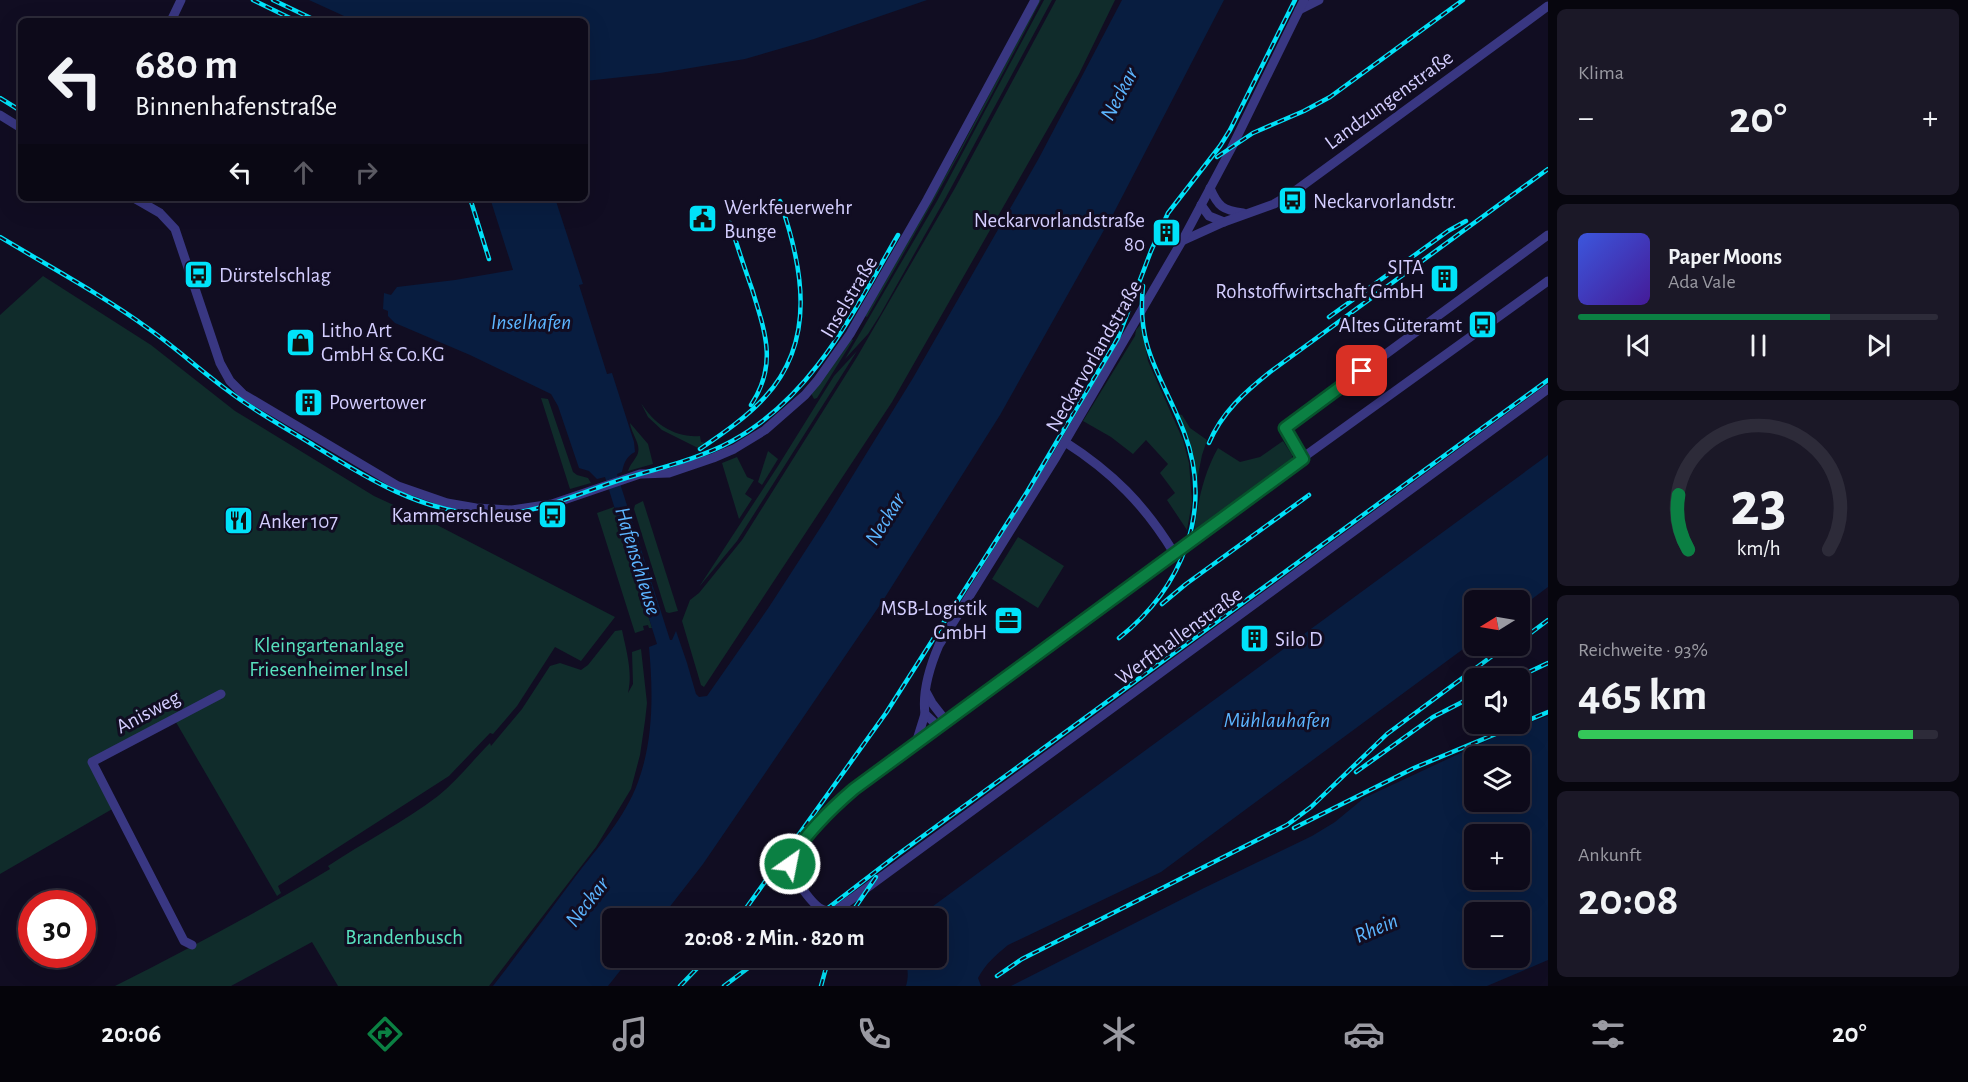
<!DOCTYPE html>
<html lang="de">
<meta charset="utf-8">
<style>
:root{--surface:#0d0a1a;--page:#1b1827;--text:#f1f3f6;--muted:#9a9aa2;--line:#2d2b39;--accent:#0b8043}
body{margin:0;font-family:"Alegreya Sans",sans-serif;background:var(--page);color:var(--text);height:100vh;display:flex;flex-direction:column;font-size:22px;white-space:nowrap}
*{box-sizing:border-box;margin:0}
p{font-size:20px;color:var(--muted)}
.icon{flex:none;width:33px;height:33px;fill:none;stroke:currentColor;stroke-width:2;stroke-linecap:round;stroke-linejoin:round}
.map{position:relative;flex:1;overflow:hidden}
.sheet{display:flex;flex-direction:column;gap:9px;padding:9px;background:#07060e;width:420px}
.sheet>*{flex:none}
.top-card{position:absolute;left:18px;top:18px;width:570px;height:183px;border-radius:9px;box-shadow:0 6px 24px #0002,0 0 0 2px var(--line);background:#0d0a1a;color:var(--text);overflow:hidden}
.needle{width:39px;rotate:259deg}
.fabs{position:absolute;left:1464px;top:590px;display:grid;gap:12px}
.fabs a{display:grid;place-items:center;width:66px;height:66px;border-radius:9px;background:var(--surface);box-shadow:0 6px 24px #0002,0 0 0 2px var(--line);font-size:30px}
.speed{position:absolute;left:18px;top:890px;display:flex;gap:12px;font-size:30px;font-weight:700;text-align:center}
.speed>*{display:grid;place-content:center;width:78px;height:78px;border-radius:50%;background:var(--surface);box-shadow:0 6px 24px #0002,0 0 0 2px var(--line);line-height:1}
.speed .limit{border:9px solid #d22;background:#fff;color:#111}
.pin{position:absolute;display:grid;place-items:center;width:51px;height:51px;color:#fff;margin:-26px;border-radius:12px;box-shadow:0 3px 9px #0006}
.me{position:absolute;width:66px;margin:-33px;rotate:33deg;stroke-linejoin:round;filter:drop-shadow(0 0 4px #0008)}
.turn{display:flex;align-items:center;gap:21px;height:126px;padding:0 18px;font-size:27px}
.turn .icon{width:78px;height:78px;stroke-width:2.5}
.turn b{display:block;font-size:42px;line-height:51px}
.lanes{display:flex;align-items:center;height:57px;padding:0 18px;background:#0003;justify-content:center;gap:30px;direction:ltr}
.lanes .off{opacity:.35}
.big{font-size:45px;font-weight:600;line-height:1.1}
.sheet .tile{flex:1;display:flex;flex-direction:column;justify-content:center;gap:9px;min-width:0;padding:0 21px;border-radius:9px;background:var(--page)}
.sheet .dial{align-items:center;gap:0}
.dial svg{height:156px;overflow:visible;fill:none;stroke:var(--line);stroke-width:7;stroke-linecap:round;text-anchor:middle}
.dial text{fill:var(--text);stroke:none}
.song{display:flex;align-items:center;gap:18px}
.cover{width:72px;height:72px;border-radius:9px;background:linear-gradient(135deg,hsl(230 70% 55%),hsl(260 70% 35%))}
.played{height:6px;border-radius:3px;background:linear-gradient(90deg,var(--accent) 70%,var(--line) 70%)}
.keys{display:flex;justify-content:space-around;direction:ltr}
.heat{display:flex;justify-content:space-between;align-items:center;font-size:33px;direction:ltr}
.charge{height:9px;border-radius:4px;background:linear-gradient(90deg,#34c759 93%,var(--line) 0)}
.trip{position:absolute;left:602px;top:908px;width:345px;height:60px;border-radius:9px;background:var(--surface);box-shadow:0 6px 24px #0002,0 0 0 2px var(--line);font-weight:600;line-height:60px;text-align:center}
.menu{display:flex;height:96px;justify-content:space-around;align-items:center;background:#05040a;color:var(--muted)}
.menu .icon{width:42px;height:42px}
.menu .current{color:var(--accent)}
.menu b{font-size:27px;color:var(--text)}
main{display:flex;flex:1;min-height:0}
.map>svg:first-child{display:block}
</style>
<main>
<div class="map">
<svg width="1548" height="986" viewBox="0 0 1548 986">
<rect width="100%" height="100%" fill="#110d22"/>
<g fill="#102c2b">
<path d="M1039,0H1041C986,108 928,212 867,317L865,316L960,150Z"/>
<polygon points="1044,0 1052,0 945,199 880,315 868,334 845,359 937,201"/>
<polygon points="1056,0 1115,0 1079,74 892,402 704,687 701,685 682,621 690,600 699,593 742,540 857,357 955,188"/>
<polygon points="43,276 151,345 235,411 374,496 437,525 615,617 581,661 555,647 517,706 493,734 490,733 449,776 278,886 281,893 277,896 173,717 90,761 114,808 0,874 0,315"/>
<polygon points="1141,324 1148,361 1183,440 1189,463 1192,502 1187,530 1167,500 1175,493 1160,473 1168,464 1146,440 1133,454 1111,437 1083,421 1135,336 1136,330"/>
<polygon points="851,339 853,340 817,398 814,399 811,393"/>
<polygon points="857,351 737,541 699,587 778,466 834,376"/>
<polygon points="541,398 548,399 573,472 577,475 588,478 591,483 570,489"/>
<path d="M641,403C654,424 675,438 700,436L701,442L706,443L698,448L662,430L648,417Z"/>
<polygon points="1178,414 1182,415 1190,428 1207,440 1202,455 1197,480 1190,445"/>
<path d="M630,423L648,444L653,464L628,471C630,464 636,459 638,453C641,444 631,433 630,423Z"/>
<path d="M1283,441L1292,455V460L1194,532C1198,501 1203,475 1218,448L1240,462L1260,457Z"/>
<polygon points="768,451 778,459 762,485 758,482"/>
<polygon points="737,457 747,477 754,480 745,494 752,499 739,519 722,463"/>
<polygon points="643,501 678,611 669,613 666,612 634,509 635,505"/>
<polygon points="614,507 652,628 649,628 648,625 643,626 644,630 635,633 597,513"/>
<polygon points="1018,537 1064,566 1038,608 992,579"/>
<path d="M622,630C626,650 633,672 628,693L633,684L632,652L641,649L647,703L645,721L640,755L631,789L596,847L489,986H338L312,942L231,986H115C188,949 260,911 330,869L328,866C364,842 404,822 438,796C457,781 473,760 490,743L491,746L522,709L550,666L560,663L581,670L588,665L615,631Z"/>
</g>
<g fill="#081d40" fill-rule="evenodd">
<polygon points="309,0 927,0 814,39 745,59 660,73 585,81 585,21 355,21"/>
<path d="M1122,0H1224L1108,224H1109L1107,230H1104L1000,415L882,602L703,864L661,918H612V957H631L608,986H493C521,950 548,913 575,877C598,847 625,818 638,782C654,739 653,691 649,647L657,644L605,477L597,479L589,471L579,468L558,406L551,394L470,355L395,323L388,316V311L383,309L384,293L391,295L397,287L455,280L513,270L490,198H555L583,284L579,285L607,374L612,373L634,442L635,452C627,456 624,462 622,472L617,474L670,640H672L676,631L687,663L696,694L699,697L707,696L769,607L826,519L913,378L1039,158Z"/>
<path d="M1548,455V587L1520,608V600H1474V641L1161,872L1008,945C996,955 986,963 978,978L981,986H906C909,976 908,967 904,957H936V918H928L922,910L925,912Z"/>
<path d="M1548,716V960L1487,986H1011L1204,888L1312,836L1335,822L1364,798L1512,729ZM1474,756H1520V801H1474ZM1474,834H1520V879H1474ZM1474,912H1520V957H1474Z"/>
</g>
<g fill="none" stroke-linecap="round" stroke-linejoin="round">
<g stroke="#393782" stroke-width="9">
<polyline points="1299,10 1319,0"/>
<polyline points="171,21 181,0"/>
<polyline points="0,115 21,128"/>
<path d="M1210,188C1218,207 1223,210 1243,213"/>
<polyline points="134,198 160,213 175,229 220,363 230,381 243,394 398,486 447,503 476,508 512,510 552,504 640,474 669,473 713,458 734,449 765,430 805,395 817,381 850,334 927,200 1035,0"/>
<polyline points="1201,205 1209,216 1224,222"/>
<polyline points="1182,241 1224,222 1274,204 1291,194 1548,6"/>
<path d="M1548,281L1287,469L854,789C834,807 798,839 790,864C791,875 813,907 824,910C829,912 833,910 838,909L1548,389"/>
<path d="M1065,442C1112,472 1145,505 1174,553"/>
<polyline points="1303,459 1285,428 1548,235"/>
<polyline points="926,692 932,703 946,721"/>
<path d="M938,726L925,714C922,691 930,666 939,645L1056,457L1182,241L1232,147L1304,0"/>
<polyline points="916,743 925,714"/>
<polyline points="192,945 184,941 92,762 221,694"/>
</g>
<defs>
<g id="rail">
<polyline points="253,0 296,21"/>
<polyline points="273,0 317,21"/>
<polyline points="0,98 21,111"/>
<polyline points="1217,157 1253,133 1304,111 1330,97 1463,0"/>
<polyline points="470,198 489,259"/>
<path d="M730,223C737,245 744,267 752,289C765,332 778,364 751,405"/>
<path d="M0,237C50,267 102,295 149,329C176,348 201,371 227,390C253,410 282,426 310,443C365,477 420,512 486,515C534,516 578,493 623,479C659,468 699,459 732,441C814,396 853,312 898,235"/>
<polyline points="1329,317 1448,231 1466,221"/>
<path d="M1209,443C1222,412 1245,392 1270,372L1548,169"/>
<path d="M700,449C722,434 747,417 765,397C817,341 803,267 780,201"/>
<polyline points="1162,604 1186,584 1309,495"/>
<path d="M1119,638C1182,588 1214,511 1184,432C1163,377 1136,350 1143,286"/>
<polyline points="1520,641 1548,620"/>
<polyline points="1516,678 1548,663"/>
<polyline points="1356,772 1433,717 1474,696"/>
<polyline points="1294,828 1414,768 1548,712"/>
<polyline points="739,918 886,713 1027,492 1118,338 1151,251 1168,213 1220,146 1230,130 1295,0"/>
<polyline points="815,918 897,855 1548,380"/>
<polyline points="848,918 876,877"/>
<polyline points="997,976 1022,959 1287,825 1311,807 1387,734 1507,645"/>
<polyline points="680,986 708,957"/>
<polyline points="724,986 763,957"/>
<polyline points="821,986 829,957"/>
</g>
</defs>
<use href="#rail" stroke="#00e2f9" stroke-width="4.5"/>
<use href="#rail" stroke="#110d22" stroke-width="2" stroke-dasharray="7" stroke-linecap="butt"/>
</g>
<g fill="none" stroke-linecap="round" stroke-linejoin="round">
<defs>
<path id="route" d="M790,864C798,840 834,806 854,789L1303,459L1285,428L1362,371"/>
</defs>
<use href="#route" stroke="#07532c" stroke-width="15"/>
<use href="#route" stroke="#0b8043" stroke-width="10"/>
</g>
<defs>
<symbol id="bus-square" viewBox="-11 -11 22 22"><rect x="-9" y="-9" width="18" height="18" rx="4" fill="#00e2f9" stroke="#110d22"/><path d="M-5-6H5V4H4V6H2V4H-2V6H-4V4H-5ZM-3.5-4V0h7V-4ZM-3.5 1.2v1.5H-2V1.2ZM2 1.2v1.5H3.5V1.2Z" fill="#111"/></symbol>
<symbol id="civic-square" viewBox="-11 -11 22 22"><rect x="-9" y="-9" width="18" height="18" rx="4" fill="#00e2f9" stroke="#110d22"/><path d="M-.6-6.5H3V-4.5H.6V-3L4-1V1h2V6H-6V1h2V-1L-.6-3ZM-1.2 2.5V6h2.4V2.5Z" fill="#111"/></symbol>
<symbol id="building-square" viewBox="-11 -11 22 22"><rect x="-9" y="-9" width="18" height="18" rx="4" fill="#00e2f9" stroke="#110d22"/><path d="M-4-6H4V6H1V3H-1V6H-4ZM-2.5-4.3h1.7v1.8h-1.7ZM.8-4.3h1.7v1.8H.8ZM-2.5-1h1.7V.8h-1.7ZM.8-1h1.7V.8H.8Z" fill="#111"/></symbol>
<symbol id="shop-square" viewBox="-11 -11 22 22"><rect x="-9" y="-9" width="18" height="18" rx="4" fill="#00e2f9" stroke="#110d22"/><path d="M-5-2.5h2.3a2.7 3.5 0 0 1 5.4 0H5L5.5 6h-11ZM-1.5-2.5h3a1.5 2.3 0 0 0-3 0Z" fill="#111"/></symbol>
<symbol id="restaurant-square" viewBox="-11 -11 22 22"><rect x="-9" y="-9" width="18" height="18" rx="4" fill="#00e2f9" stroke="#110d22"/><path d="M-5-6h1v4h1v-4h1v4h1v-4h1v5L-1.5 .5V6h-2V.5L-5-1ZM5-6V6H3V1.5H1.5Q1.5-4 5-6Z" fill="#111"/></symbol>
<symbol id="office-square" viewBox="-11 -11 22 22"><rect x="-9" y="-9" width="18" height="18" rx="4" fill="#00e2f9" stroke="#110d22"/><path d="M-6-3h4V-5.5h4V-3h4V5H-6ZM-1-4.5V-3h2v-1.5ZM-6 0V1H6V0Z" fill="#111"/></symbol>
</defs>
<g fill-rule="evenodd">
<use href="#bus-square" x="1276" y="184" width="33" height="33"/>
<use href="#civic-square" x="686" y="202" width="33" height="33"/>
<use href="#building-square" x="1150" y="216" width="33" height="33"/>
<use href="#bus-square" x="182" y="258" width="33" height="33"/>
<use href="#building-square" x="1428" y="262" width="33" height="33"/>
<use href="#bus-square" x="1466" y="308" width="33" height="33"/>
<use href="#shop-square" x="284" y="326" width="33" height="33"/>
<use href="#building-square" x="292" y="386" width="33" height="33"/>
<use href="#bus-square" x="536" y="498" width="33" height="33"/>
<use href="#restaurant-square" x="222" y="504" width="33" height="33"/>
<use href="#office-square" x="992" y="604" width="33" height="33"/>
<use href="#building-square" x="1238" y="622" width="33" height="33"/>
</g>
<g text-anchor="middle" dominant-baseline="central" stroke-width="6" stroke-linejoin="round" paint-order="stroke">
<g font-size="21" fill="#d4ceff" stroke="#110d22">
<text transform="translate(1389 100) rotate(-36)">Landzungenstraße</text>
<text transform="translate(849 297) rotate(-59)">Inselstraße</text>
<text transform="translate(1094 356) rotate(-60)">Neckarvorlandstraße</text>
<text transform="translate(1179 636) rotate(-36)">Werfthallenstraße</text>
<text transform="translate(148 712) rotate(-28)">Anisweg</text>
</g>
<g font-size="21" fill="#d4ceff" stroke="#110d22" text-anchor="start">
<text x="1313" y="201">Neckarvorlandstr.</text>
<text x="724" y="207">Werkfeuerwehr<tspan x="724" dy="24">Bunge</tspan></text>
<text x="1145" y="220" text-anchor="end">Neckarvorlandstraße<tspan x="1145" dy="24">80</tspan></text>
<text x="1424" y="267" text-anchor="end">SITA<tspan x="1424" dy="24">Rohstoffwirtschaft GmbH</tspan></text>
<text x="219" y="275">Dürstelschlag</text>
<text x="1462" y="325" text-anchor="end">Altes Güteramt</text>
<text x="321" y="330">Litho Art<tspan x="321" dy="24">GmbH &amp; Co.KG</tspan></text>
<text x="329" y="402">Powertower</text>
<text x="532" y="515" text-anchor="end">Kammerschleuse</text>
<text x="259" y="521">Anker 107</text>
<text x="987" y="608" text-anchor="end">MSB-Logistik<tspan x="987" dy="24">GmbH</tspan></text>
<text x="1275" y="639">Silo D</text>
</g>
<g font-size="21" fill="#58e1be" stroke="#110d22">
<text x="329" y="645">Kleingartenanlage<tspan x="329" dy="24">Friesenheimer Insel</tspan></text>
<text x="404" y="937">Brandenbusch</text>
</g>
<g font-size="22" font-style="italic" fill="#5cb5ff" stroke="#110d22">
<text transform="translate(1119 94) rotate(-62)">Neckar</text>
<text x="531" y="322">Inselhafen</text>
<text transform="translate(885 519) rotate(-58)">Neckar</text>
<text transform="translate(638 561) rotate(73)">Hafenschleuse</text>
<text x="1277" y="720">Mühlauhafen</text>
<text transform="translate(587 902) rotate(-52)">Neckar</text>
<text transform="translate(1376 928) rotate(-23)">Rhein</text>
</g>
</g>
</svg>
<div class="fabs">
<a><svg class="needle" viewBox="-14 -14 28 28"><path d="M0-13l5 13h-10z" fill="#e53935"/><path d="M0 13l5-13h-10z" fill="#9a9aa2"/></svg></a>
<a><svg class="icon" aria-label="sound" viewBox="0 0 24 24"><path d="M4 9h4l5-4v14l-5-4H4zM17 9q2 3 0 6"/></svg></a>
<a><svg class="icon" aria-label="layers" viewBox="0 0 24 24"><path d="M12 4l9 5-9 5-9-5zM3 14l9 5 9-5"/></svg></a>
<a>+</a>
<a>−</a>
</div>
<div class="speed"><div class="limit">30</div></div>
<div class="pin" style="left:1362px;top:371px;background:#d93025"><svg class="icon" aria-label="arrive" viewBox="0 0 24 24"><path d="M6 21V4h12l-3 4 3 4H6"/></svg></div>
<svg class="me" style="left:790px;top:864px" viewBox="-20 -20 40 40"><circle r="17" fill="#0b8043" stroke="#fff" stroke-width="3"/><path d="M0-11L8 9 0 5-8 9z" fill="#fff"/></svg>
<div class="trip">20:08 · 2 Min. · 820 m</div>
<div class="top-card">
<div class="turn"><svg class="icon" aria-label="left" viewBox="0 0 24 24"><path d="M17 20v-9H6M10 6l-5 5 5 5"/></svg><div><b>680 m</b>Binnenhafenstraße</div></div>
<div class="lanes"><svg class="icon" aria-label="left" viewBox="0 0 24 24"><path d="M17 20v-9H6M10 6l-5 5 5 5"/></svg><svg class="icon off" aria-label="ahead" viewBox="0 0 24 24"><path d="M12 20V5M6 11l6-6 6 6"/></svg><svg class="icon off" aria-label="right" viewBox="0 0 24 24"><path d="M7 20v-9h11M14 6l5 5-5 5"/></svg></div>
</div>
</div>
<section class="sheet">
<div class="tile"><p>Klima</p>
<div class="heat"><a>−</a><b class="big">20°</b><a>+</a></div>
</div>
<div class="tile">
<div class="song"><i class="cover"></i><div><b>Paper Moons</b><p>Ada Vale</p></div></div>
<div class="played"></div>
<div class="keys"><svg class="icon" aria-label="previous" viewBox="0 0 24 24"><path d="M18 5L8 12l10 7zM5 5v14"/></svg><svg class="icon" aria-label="pause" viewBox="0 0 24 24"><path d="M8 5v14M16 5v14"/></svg><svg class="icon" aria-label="next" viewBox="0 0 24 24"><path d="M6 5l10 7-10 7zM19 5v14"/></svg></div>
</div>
<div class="tile dial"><svg viewBox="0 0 100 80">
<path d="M14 69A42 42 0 1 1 86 69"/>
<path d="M14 69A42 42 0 0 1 9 41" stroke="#0b8043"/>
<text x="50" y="56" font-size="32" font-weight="700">23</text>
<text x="50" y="72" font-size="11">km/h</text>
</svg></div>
<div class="tile"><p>Reichweite · 93%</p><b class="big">465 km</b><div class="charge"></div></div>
<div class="tile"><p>Ankunft</p><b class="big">20:08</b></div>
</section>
</main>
<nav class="menu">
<b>20:06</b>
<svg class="icon current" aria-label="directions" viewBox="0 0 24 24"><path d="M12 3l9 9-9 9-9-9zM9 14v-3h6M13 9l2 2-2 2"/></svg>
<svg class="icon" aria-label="music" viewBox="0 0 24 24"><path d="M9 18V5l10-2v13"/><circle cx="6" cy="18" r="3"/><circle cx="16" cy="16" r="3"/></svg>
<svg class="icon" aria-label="phone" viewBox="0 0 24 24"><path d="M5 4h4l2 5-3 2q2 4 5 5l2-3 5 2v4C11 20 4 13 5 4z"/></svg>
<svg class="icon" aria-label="climate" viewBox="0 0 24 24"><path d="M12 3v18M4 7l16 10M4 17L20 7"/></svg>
<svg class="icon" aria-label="car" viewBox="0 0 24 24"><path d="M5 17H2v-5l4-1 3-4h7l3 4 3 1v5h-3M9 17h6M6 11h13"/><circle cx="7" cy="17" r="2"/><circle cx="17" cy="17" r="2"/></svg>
<svg class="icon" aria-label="filters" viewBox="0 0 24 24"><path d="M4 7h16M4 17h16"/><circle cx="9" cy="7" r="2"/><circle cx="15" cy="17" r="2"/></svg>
<b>20°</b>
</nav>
